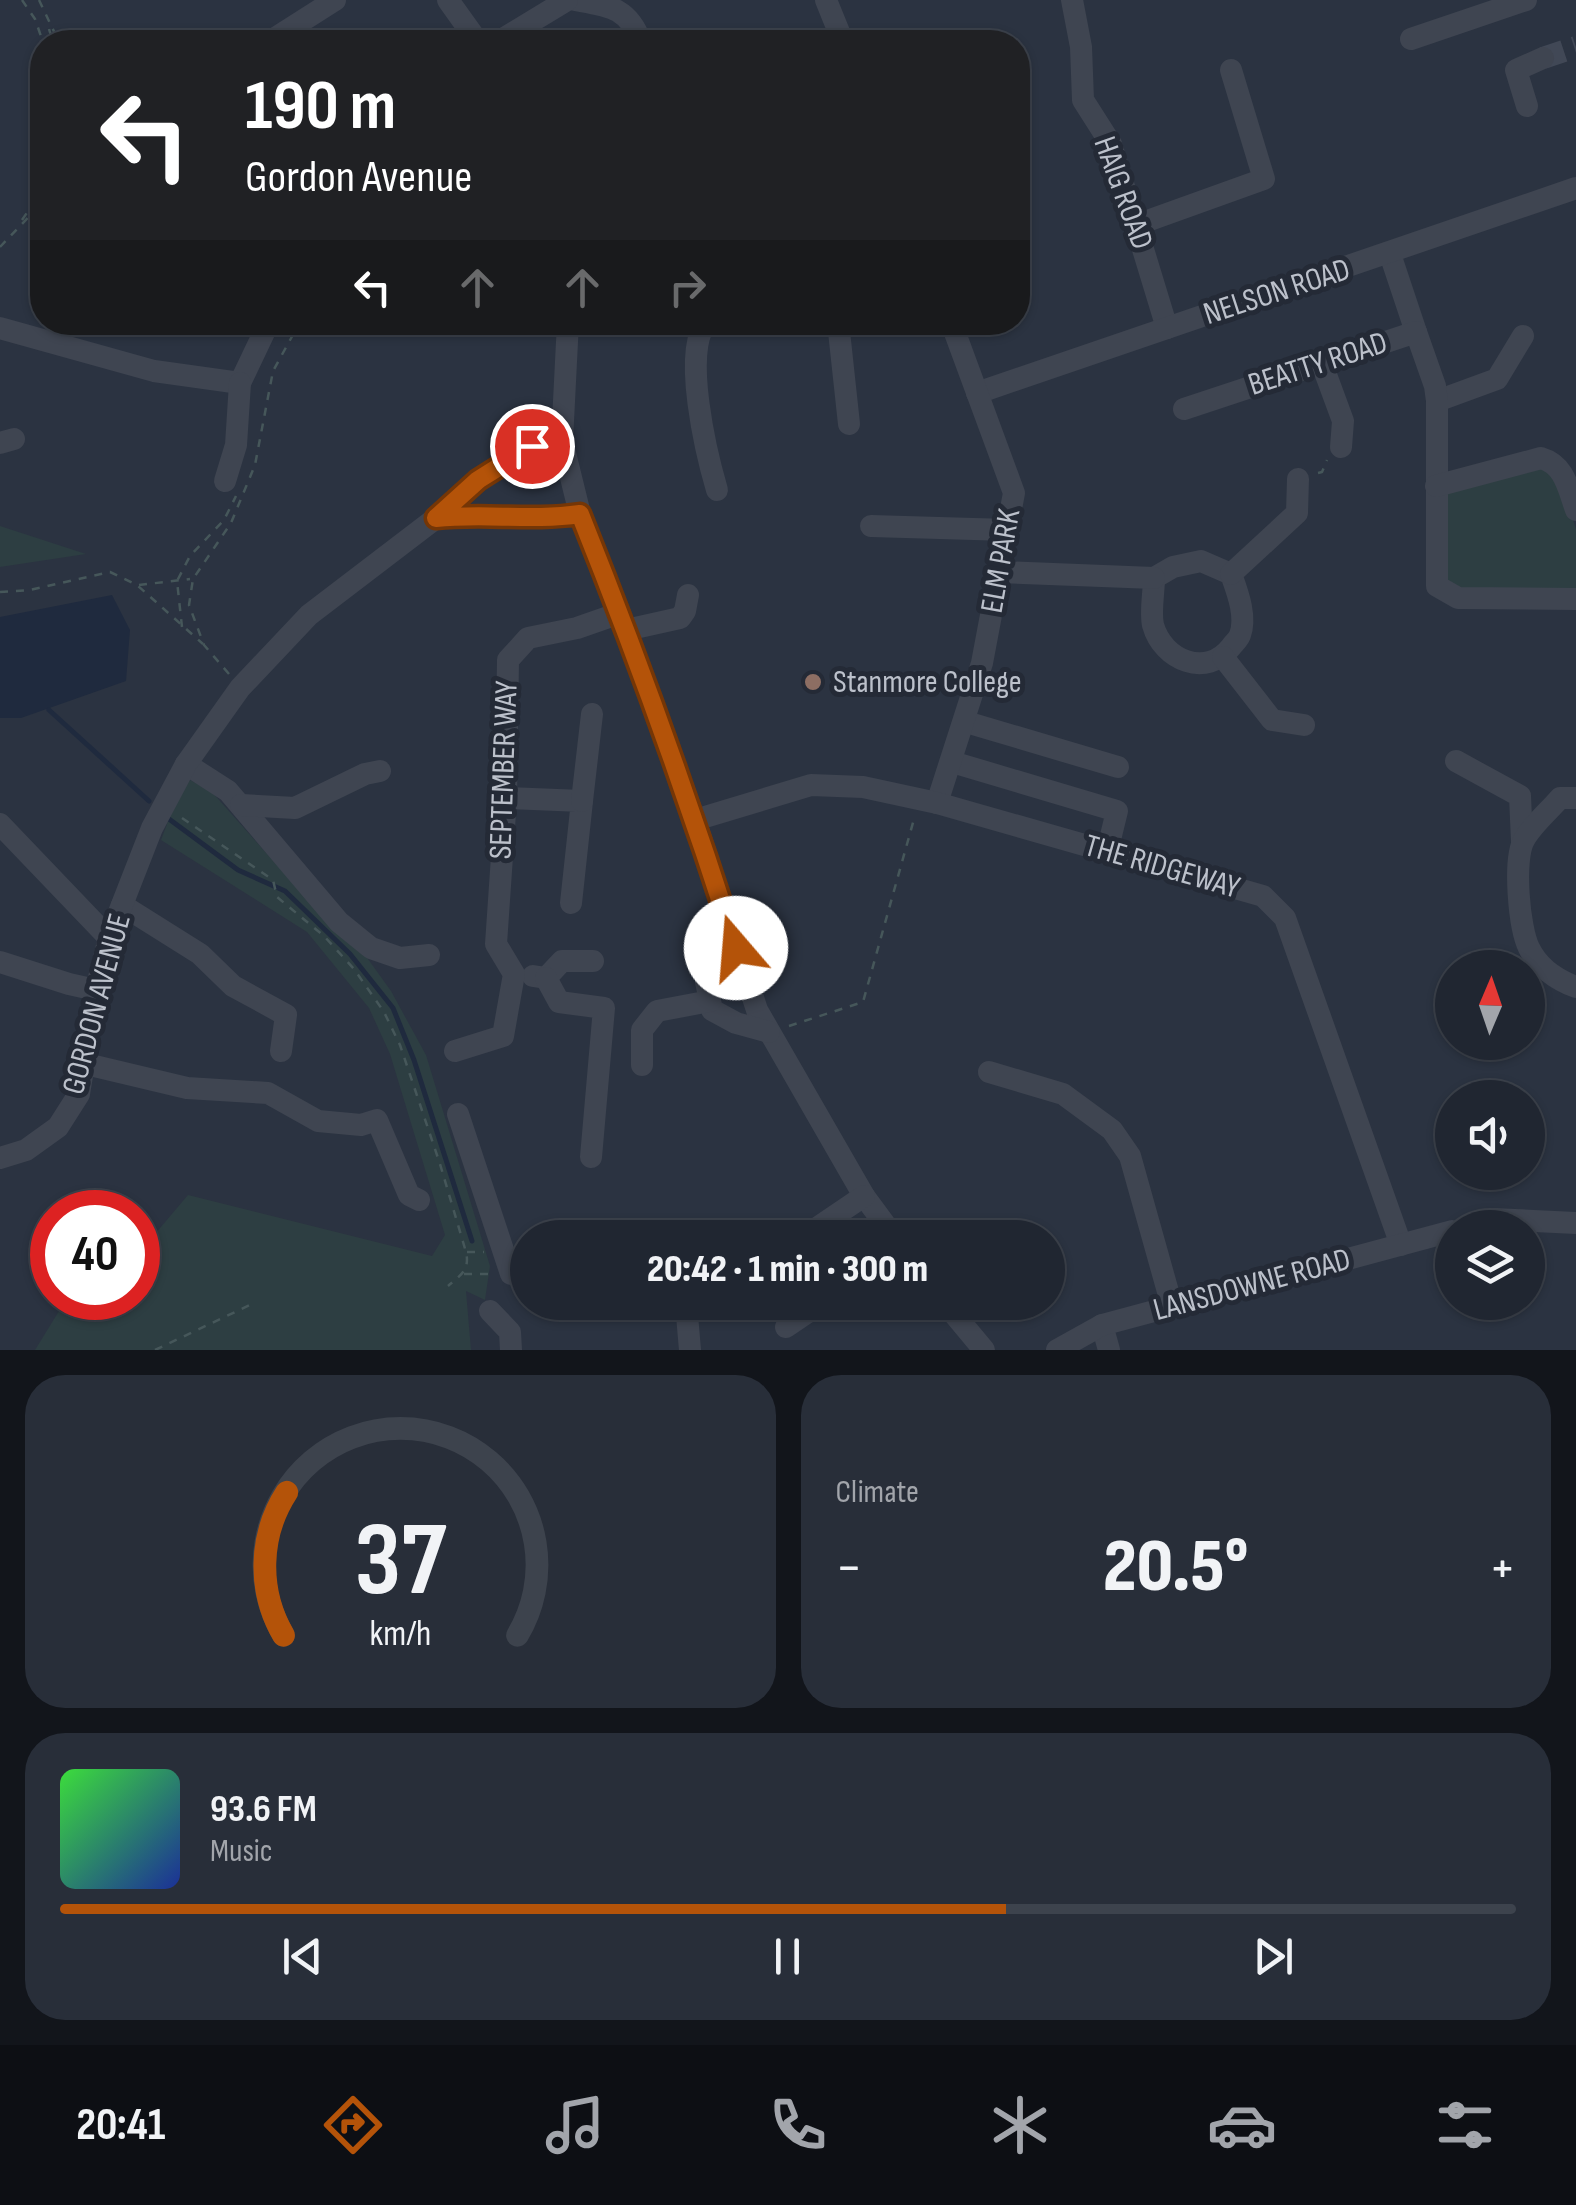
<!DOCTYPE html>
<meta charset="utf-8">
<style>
:root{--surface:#202631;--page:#282e39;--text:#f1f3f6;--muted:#a2a5ab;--line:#3d434d;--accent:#b45309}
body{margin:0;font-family:"Sofia Sans Condensed",sans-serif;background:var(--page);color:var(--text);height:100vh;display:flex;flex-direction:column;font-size:38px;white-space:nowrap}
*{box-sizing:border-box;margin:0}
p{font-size:32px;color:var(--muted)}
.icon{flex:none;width:55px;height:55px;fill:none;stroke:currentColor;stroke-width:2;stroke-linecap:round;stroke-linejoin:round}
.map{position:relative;height:1350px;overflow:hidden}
.details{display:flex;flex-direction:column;gap:25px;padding:25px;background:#12151b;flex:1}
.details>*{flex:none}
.top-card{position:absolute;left:30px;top:30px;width:1000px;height:305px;border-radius:40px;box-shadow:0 2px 8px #0004,0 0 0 2px var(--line);background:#202124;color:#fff;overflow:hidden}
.needle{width:65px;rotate:2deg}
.controls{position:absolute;left:1435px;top:950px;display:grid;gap:20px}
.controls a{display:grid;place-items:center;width:110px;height:110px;border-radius:50%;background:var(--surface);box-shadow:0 2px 8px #0004,0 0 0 2px var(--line);font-size:50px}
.speed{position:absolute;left:30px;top:1190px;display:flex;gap:20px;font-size:50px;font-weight:700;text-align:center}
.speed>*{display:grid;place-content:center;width:130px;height:130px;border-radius:50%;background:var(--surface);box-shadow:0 2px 8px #0004,0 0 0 2px var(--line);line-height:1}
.speed .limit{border:15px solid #d22;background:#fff;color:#111}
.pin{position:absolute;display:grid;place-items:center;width:85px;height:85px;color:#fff;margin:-42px;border:5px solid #fff;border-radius:50%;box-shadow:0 2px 10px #0007}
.me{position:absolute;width:110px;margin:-55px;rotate:342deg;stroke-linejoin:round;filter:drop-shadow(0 0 8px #0008)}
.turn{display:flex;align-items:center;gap:35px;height:210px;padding:0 50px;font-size:45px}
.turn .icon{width:130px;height:130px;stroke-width:2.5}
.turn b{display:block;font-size:70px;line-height:85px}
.lanes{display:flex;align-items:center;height:95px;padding:0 50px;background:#0003;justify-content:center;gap:50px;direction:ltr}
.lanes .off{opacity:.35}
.big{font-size:75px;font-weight:800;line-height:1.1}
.details .widget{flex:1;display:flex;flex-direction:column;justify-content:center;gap:15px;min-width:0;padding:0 35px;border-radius:40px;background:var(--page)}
.details .dial{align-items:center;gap:0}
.dial svg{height:260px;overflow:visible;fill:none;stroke:var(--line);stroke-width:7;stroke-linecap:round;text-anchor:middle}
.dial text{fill:var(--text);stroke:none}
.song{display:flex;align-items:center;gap:30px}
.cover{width:120px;height:120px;border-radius:15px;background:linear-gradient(135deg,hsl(120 70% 55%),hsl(230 70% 35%))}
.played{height:10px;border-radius:5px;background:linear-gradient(90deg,var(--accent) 65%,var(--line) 65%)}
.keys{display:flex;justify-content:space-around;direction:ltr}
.heat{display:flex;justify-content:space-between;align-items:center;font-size:55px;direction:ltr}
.details .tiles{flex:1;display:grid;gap:25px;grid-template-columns:1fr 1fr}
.widget:last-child{grid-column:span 2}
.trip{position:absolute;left:510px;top:1220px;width:555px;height:100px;border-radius:50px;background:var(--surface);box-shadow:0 2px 8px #0004,0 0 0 2px var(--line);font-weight:800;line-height:100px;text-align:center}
.dock{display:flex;height:160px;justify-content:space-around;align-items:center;background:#0d0f14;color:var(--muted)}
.dock .icon{width:70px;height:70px}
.dock .current{color:var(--accent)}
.dock b{font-size:45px;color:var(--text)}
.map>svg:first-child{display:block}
</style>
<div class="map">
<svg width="1576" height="1350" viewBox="0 0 1576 1350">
<rect width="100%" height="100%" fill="#2b3341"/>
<g fill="#2d3e42">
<polygon points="1536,465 1558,475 1576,529 1576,591 1463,594 1443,578 1442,495"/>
<polygon points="0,526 86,554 0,567"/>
<polygon points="190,780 211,791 328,922 368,959 391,991 426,1055 490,1266 485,1300 466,1291 471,1350 35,1350 67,1298 138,1298 138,1254 188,1195 432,1256 445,1235 390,1054 369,1008 307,932 161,840 176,800"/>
</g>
<polygon fill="#1f2a3e" points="112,595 130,630 126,681 21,718 0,718 0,617"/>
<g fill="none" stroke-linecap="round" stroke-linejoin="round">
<g stroke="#1f2a3e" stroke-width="5">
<polyline points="49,710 149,801"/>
<polyline points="169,819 238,870 285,891 350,954 393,1008 414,1060 472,1241"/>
</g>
<polyline stroke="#414856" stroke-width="22" stroke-dasharray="22 11" stroke-linecap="butt" points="1543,58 1576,47"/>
<g stroke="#46575a" stroke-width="2.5" stroke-dasharray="8 8" stroke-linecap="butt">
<polyline points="22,0 35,19 43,42"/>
<polyline points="39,0 59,42"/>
<polyline points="49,29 53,42"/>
<polyline points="22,220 42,191"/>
<polyline points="0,247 42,203"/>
<polyline points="1318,473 1322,472 1327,460"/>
<polyline points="139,585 190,579"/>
<polyline points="0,592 30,590 110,572 137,585 203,644"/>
<polyline points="182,627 177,581 190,556 224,520 236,496"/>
<polyline points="229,674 204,645 189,605 193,579 231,523 255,465 273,371 300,322"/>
<path d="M182,818L273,880L277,897L324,936L354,969L384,1012L400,1045L440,1164L466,1252C470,1270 461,1275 448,1286"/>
<polyline points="789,1026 863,1002 914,819"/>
<polyline points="467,1252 484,1252"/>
<polyline points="464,1274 489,1274"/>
<polyline points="155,1350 254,1303"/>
</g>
<g stroke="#3f4551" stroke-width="22">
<polyline points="448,0 478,42"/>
<path d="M575,0C609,6 628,7 641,42"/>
<polyline points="826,0 843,42"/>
<polyline points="1072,0 1081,47 1083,100 1111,144 1167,328"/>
<polyline points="1411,39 1526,0"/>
<polyline points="269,42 335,0"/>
<polyline points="498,42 567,0"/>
<polyline points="1527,106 1516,70 1543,58"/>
<polyline points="1136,225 1264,179 1231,70"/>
<polyline points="1390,254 1416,332"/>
<polyline points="568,322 562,441 580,514 626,630 695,820 757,1010 864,1196 895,1238"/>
<path d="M707,322C681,349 707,456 717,490"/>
<polyline points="838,322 849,424"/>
<polyline points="0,328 154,371 240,383 269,322"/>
<polyline points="1322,364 1343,421 1341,447"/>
<polyline points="977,393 1576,188"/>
<polyline points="1437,401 1497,379 1523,336"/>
<polyline points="1184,409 1416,332 1435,386 1437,401 1437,586 1458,598 1576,599"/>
<polyline points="0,443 14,439"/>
<polyline points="225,481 236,445 240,383"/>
<path d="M1436,486L1541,458C1565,465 1568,488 1576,510"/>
<path d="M436,518C484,513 531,521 580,514"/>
<polyline points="871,526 1008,530"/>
<path d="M1201,561L1231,574C1237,591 1247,616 1240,635C1238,640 1234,643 1231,647C1207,678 1163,661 1153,625C1150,612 1154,592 1154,578L1173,567Z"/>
<polyline points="1000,572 1154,578"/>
<polyline points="1231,574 1297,513 1298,479"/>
<polyline points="626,630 680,618 685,611 688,595"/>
<polyline points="1223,657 1272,720 1304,725"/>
<polyline points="966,722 1118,767"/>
<polyline points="1456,761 1520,796 1522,842"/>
<polyline points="952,762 1117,811 1107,852"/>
<polyline points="186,764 228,791 339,922 371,948 400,958 429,955"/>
<polyline points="506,798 582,801 571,903"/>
<path d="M1576,798H1560C1549,811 1532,825 1524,840C1513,859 1519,928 1529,948C1538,967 1557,980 1576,987"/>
<polyline points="582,801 592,714"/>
<polyline points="937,803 982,663 1014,493 951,322"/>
<polyline points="241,805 295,808 365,774 380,771"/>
<polyline points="695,820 811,785 863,787 937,803 1263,896 1285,918 1401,1245"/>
<polyline points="0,824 109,938"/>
<polyline points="122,905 200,954 233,986 286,1015 281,1051"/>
<polyline points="736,948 706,982 712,1010 736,1023 769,1032"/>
<polyline points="0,962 69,984 96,990"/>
<polyline points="533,976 546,978 562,961 593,961"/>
<polyline points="546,978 559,1002 604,1008 591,1157"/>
<polyline points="455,1051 503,1036 514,974 496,944 506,798 508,660 528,638 577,628 620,613"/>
<polyline points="86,1064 187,1088 268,1093 318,1121 361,1125 377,1120 409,1195 419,1200"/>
<polyline points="642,1065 642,1030 657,1011 710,1001"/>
<polyline points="989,1072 1063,1094 1112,1130 1130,1156 1172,1306"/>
<polyline points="458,1114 511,1274 528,1273"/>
<polyline points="0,1158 26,1150 58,1127 79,1094 96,990 109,938 152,828 186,764 240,688 309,615 436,518 477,480 532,446 562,441"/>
<polyline points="1464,1228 1493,1219 1576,1223"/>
<polyline points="802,1238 864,1196"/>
<polyline points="944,1302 984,1350"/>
<polyline points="490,1311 510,1332 511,1350"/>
<polyline points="687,1315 690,1350"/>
<polyline points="1102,1325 1109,1350"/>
<polyline points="786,1327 823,1302"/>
<polyline points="1057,1350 1102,1325 1452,1231"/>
</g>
</g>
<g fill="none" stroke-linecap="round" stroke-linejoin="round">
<defs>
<path id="route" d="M532,446L478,480L436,518C484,513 531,521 580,514C637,656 689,801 736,948"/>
</defs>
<use href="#route" stroke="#753606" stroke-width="25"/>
<use href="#route" stroke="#b45309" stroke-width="18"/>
</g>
<circle fill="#8d6e63" stroke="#242a36" stroke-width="4" cx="813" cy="682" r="10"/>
<g text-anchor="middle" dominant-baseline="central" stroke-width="10" stroke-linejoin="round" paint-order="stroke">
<g font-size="32" fill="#bcc1cb" stroke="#242a36">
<text transform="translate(1123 193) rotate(70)">HAIG ROAD</text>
<text transform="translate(1277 292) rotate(-18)">NELSON ROAD</text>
<text transform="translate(1318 364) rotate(-18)">BEATTY ROAD</text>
<text transform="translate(1001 561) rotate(-80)">ELM PARK</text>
<text transform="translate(504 770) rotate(-88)">SEPTEMBER WAY</text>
<text transform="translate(1162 867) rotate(16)">THE RIDGEWAY</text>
<text transform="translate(97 1004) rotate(-75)">GORDON AVENUE</text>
<text transform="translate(1252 1285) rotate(-15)">LANSDOWNE ROAD</text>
</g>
<g font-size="32" fill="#bcc1cb" stroke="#242a36" text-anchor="start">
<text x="833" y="682">Stanmore College</text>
</g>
</g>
</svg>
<div class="controls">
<a><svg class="needle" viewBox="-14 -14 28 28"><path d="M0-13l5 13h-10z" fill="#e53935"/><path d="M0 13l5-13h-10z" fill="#a2a5ab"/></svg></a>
<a><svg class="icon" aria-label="sound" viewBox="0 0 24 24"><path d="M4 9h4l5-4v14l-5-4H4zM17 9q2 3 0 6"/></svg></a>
<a><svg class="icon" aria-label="layers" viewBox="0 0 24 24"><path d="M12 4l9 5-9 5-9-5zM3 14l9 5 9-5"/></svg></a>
</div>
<div class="speed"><div class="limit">40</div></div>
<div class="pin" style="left:532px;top:446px;background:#d93025"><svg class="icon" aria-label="arrive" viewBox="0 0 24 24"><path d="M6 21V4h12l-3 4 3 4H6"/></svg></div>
<svg class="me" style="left:736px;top:948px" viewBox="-20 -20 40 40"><circle r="19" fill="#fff"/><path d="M0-13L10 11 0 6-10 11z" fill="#b45309"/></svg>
<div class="trip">20:42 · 1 min · 300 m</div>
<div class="top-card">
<div class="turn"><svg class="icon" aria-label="left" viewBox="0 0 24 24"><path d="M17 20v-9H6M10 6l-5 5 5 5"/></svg><div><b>190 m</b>Gordon Avenue</div></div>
<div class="lanes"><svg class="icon" aria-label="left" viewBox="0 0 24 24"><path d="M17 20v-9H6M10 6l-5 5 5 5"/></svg><svg class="icon off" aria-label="ahead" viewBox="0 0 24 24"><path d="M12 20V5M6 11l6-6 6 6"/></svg><svg class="icon off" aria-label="ahead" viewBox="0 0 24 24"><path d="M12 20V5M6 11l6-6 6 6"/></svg><svg class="icon off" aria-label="right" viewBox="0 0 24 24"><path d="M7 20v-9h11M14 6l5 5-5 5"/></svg></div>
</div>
</div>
<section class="details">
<div class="tiles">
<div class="widget dial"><svg viewBox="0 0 100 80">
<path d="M14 69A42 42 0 1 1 86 69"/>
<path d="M14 69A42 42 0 0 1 15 25" stroke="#b45309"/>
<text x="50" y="56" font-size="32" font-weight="700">37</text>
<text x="50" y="72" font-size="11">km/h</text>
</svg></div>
<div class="widget"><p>Climate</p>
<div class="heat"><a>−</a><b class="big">20.5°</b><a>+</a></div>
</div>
<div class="widget">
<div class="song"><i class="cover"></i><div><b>93.6 FM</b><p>Music</p></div></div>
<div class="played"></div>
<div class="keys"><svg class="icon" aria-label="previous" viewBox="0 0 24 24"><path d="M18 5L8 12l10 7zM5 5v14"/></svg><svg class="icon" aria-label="pause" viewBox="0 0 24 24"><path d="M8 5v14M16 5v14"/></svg><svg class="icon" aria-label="next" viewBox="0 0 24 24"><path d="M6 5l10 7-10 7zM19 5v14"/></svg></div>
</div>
</div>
</section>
<nav class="dock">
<b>20:41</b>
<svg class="icon current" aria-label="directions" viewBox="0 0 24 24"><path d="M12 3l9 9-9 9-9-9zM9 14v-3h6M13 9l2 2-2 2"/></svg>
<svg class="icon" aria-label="music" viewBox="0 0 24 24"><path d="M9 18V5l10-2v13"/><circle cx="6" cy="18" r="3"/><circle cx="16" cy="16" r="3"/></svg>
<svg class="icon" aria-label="phone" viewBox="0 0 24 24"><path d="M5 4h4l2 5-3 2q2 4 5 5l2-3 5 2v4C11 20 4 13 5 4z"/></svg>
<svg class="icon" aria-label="climate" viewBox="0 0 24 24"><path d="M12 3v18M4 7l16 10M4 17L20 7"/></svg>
<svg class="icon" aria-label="car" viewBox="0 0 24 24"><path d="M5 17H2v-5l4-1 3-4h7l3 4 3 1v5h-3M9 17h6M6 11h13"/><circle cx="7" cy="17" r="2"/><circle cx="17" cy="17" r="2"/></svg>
<svg class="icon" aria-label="filters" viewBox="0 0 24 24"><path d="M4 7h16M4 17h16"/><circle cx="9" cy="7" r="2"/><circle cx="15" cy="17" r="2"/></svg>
</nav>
